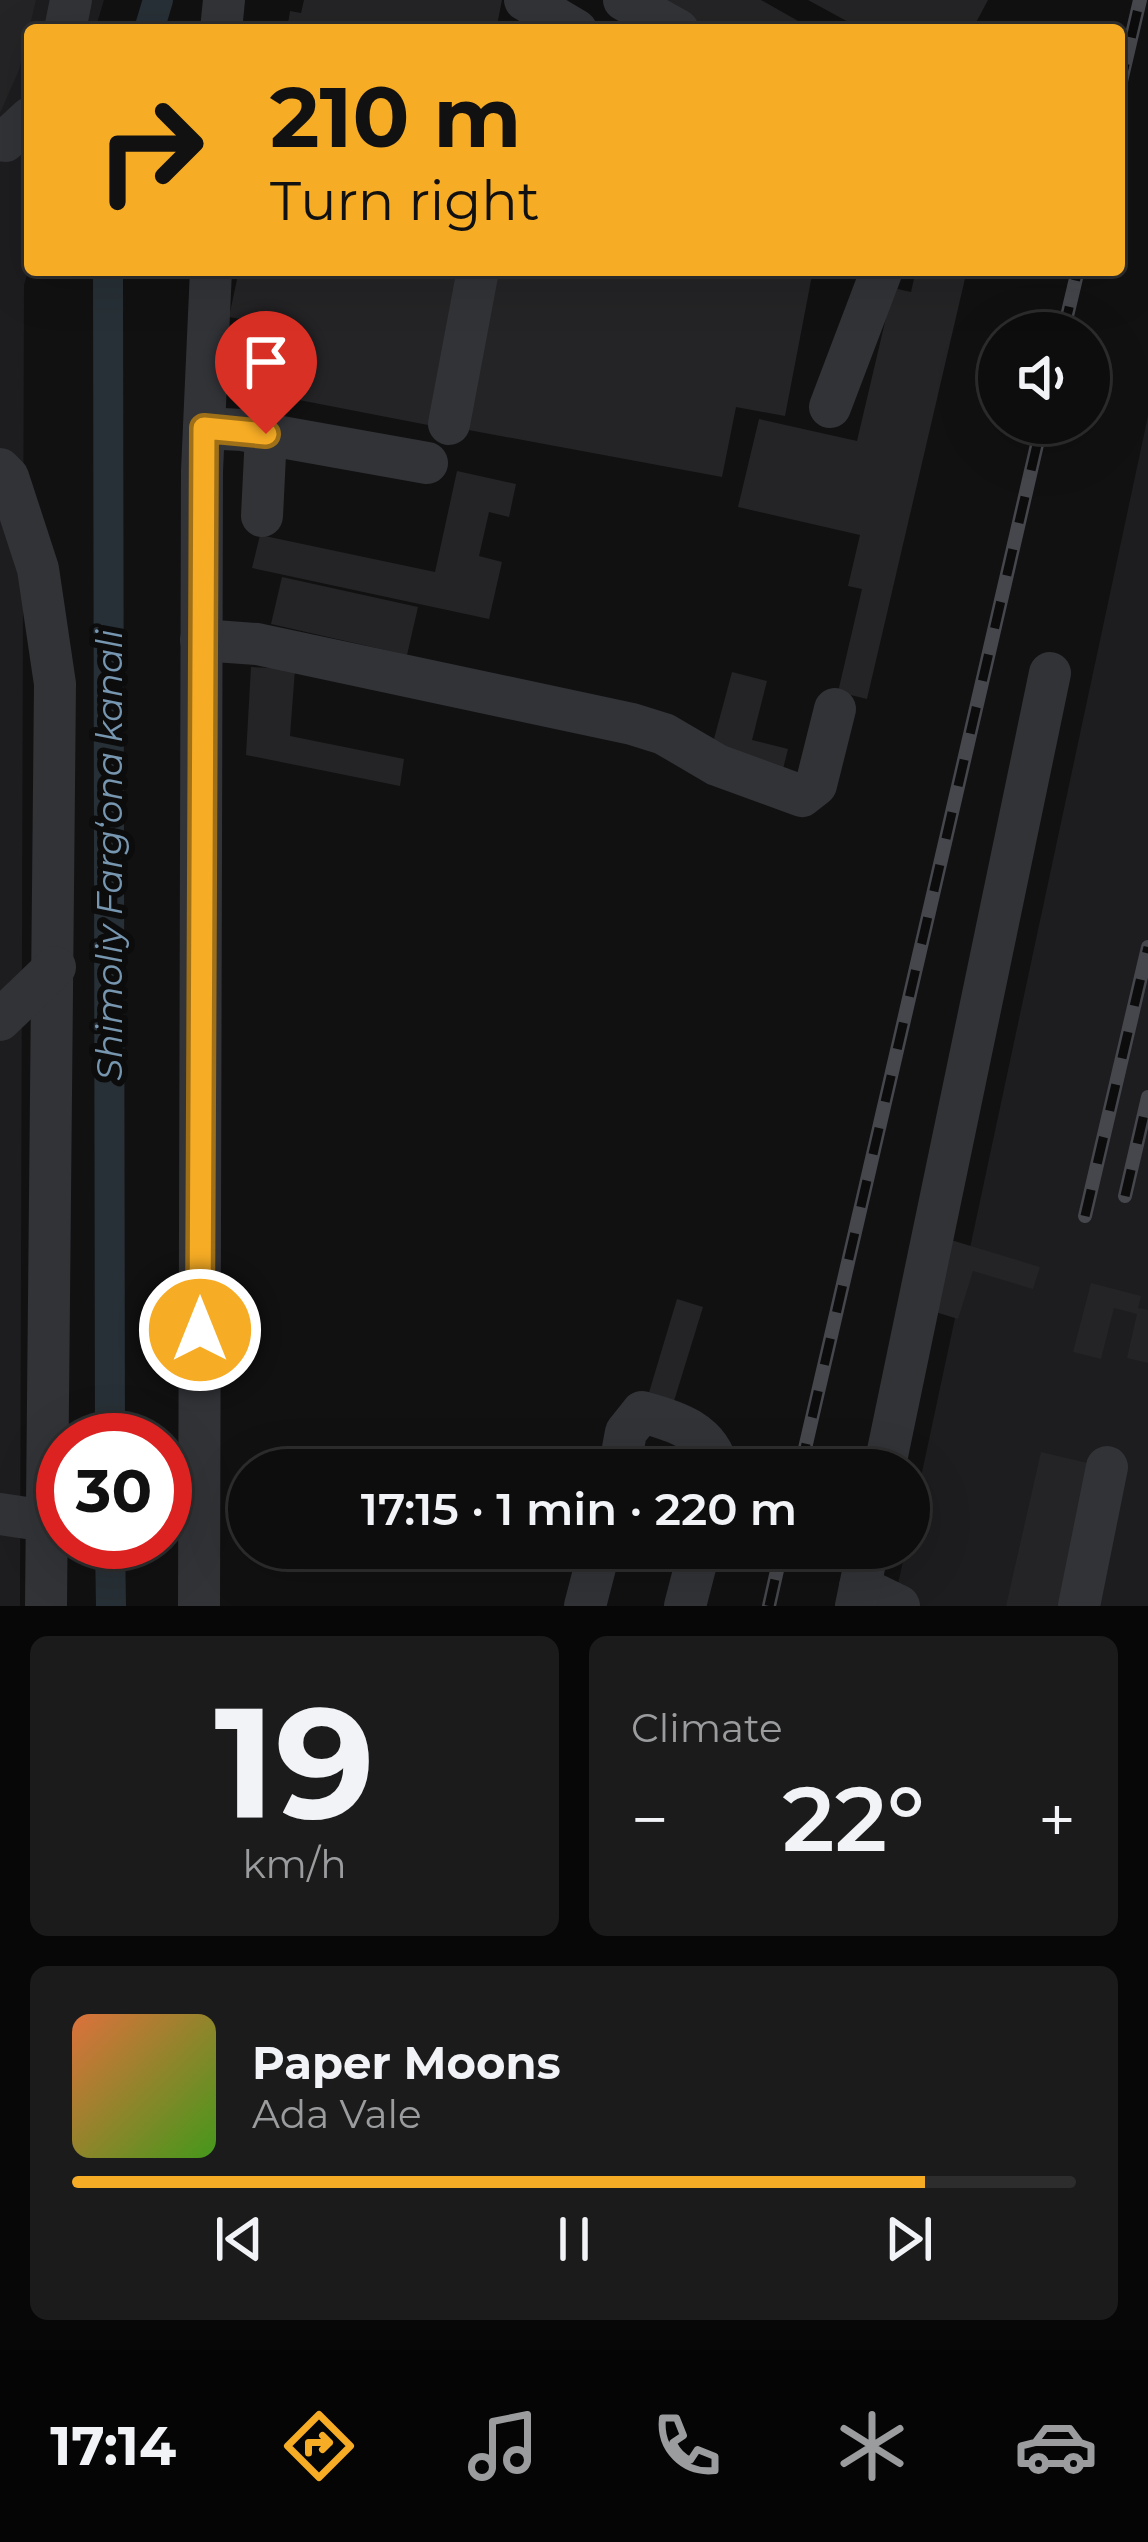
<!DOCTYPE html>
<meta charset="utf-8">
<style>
:root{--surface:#0d0d0e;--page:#1b1b1c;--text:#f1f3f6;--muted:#9a9c9e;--line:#2d2d2e;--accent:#f6ac25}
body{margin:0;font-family:Montserrat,sans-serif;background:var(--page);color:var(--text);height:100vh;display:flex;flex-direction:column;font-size:45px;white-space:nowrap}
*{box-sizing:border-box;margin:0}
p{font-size:39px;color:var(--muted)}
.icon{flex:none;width:66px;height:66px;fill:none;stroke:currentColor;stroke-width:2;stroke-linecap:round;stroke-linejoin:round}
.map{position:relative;height:1606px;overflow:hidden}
.sheet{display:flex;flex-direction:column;gap:30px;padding:30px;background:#070708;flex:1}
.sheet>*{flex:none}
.hud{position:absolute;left:24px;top:24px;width:1101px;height:252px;border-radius:12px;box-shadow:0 12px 48px #0002,0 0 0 3px var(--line);background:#f6ac25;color:#111;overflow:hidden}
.controls{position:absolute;left:978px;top:312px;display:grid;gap:24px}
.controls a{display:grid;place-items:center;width:132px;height:132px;border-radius:50%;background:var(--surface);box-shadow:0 12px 48px #0002,0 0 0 3px var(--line);font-size:60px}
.speed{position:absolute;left:36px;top:1413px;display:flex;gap:24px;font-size:60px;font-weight:700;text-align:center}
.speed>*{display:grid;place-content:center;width:156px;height:156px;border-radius:50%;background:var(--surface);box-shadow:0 12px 48px #0002,0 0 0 3px var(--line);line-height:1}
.speed .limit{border:18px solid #d22;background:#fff;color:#111}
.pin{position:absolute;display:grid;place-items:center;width:102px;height:102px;color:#fff;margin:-123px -51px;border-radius:50% 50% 50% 0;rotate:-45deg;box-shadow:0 0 12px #0007}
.pin .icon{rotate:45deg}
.me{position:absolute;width:132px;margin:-66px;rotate:0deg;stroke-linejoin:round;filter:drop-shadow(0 0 9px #0008)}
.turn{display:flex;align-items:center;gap:42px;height:252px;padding:0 48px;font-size:54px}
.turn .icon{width:156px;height:156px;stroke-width:2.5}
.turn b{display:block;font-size:84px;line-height:102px}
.big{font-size:90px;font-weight:600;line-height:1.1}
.sheet .tile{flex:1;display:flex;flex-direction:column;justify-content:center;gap:18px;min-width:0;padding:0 42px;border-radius:18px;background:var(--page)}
.sheet .dial{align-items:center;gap:0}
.dial b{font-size:156px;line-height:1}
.song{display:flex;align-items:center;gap:36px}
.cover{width:144px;height:144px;border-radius:18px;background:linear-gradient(135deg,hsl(20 70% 55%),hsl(100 70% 35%))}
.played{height:12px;border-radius:6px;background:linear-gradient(90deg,var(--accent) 85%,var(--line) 85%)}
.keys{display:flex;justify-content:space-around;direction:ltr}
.heat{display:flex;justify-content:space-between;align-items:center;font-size:66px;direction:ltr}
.sheet .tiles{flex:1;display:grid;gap:30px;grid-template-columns:1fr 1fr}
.tile:last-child{grid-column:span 2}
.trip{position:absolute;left:228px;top:1449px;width:702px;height:120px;border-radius:60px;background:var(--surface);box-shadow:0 12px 48px #0002,0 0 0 3px var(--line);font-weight:600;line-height:120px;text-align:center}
.dock{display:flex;height:192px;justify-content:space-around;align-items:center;background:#050506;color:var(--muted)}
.dock .icon{width:84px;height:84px}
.dock .current{color:var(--accent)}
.dock b{font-size:54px;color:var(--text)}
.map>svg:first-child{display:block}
</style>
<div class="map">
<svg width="1148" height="1606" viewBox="0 0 1148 1606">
<rect width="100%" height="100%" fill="#111112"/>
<g fill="#1d1d1f">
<polygon points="0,0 104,0 95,30 30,30 30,264 24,285 20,1606 0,1606"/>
<polygon points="1148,416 1148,1606 893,1606 906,1548 909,1548 909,1533"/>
</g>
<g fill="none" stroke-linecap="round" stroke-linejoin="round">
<g stroke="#273036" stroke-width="30">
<polyline points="149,30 158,0"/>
<polyline points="108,270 110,1440"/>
<polyline points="110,1542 111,1606"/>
</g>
</g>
<g fill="#242426">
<polygon points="0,0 36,0 19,70 0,113"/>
<polygon points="304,0 502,0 496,30 287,30 290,11 301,13"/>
<polygon points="657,0 761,0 814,30 710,30"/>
<polygon points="808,0 988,0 972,30 863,30"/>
<polygon points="239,270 463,270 433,426 227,386 240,319 229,317"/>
<polygon points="488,270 813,270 785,416 736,407 722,477 458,428"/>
<polygon points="916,270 967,270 867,699 838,692 862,589 848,586 860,535 738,507 759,419 857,441 893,288 911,292"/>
<polygon points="457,471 516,484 509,517 489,512 479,556 502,562 489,619 252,568 260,535 435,572"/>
<polygon points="282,577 418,607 407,655 271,624"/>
<polygon points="251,667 295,669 290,736 404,759 400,786 246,755"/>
<polygon points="732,672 767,681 752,740 788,749 783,769 711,750"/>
<polygon points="951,1240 1040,1267 1033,1289 973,1271 958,1319 929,1310"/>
<polygon points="1091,1283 1141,1296 1138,1308 1148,1310 1148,1363 1127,1358 1137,1314 1114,1308 1101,1359 1073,1352"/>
<polygon points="677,1299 703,1307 670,1414 645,1406"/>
<polygon points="1041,1452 1096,1465 1064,1606 1006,1606"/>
</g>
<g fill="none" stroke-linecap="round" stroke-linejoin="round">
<g stroke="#323337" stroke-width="42">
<polyline points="525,0 576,30"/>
<polyline points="624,0 678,30"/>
<polyline points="65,30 71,0"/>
<polyline points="221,30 224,0"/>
<polyline points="0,140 5,141 30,118"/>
<polyline points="830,407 882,270"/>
<polyline points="449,424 478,270"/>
<polyline points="204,428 242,430 427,463"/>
<polyline points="0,469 8,477 38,569 55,684 46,1606"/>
<polyline points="262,516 266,434"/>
<polyline points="201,640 257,644 632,724 664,734 717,765 802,796 816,785 835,709"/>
<polyline points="0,1020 55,967"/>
<path d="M619,1470L626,1432L642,1412C676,1421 711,1432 718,1470"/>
<polyline points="884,1470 1050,673"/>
<polyline points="0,1514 47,1521"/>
<polyline points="860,1587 899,1606"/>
<polyline points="199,1606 202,471 211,270"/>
<polyline points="585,1606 600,1548"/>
<polyline points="685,1606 700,1548"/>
<polyline points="856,1606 868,1548"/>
<polyline points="1079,1606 1107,1467"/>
</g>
<defs>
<g id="rail">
<polyline points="1119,90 1140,0"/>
<polyline points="1063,333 1078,270"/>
<polyline points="1125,1196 1148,1097"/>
<polyline points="1085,1216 1148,947"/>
<polyline points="800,1470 1042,423"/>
<polyline points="769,1606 782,1548"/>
</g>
</defs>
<use href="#rail" stroke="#45474c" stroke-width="14"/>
<use href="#rail" stroke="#0c0c0d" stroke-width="9" stroke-dasharray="27" stroke-linecap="butt"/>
</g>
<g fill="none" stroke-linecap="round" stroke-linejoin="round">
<defs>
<polyline id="route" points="200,1330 204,428 266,434"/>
</defs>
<use href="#route" stroke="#a07018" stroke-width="30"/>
<use href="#route" stroke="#f6ac25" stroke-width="21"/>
</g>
<g text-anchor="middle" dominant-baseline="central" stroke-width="12" stroke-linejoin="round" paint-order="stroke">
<g font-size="36" font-style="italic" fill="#7796b0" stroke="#0c0c0d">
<text transform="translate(109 855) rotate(-90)">Shimoliy Fargʻona kanali</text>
</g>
</g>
</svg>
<div class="controls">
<a><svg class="icon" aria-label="sound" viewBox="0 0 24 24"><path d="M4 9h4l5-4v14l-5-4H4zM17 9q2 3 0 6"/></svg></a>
</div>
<div class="speed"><div class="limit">30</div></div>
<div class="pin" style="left:266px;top:434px;background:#d93025"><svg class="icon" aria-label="arrive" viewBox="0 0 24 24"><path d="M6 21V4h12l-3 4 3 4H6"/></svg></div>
<svg class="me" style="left:200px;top:1330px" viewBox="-20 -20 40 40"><circle r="17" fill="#f6ac25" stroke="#fff" stroke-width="3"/><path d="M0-11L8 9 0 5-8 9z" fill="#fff"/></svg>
<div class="trip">17:15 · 1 min · 220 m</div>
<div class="hud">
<div class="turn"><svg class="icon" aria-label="right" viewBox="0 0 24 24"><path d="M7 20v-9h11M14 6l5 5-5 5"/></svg><div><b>210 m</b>Turn right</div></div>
</div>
</div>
<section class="sheet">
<div class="tiles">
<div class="tile dial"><b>19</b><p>km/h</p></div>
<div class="tile"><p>Climate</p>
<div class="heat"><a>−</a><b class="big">22°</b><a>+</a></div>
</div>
<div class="tile">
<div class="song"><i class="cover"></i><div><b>Paper Moons</b><p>Ada Vale</p></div></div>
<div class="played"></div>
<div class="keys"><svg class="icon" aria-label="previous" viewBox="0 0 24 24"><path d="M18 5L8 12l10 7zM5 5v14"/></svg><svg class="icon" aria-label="pause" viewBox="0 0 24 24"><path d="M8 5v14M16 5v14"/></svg><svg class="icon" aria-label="next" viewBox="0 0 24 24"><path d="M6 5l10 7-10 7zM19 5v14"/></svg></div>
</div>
</div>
</section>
<nav class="dock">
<b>17:14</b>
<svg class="icon current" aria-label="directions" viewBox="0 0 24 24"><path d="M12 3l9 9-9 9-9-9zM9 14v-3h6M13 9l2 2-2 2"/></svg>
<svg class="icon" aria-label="music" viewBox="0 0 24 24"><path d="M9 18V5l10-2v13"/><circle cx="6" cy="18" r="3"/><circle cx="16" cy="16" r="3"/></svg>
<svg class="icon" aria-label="phone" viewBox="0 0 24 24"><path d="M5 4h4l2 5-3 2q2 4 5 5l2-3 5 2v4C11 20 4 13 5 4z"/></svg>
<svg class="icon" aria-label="climate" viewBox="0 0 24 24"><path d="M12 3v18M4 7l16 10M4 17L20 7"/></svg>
<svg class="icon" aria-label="car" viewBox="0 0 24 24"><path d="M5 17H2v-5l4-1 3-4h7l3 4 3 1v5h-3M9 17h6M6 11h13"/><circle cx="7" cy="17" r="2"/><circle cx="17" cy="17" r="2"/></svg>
</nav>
